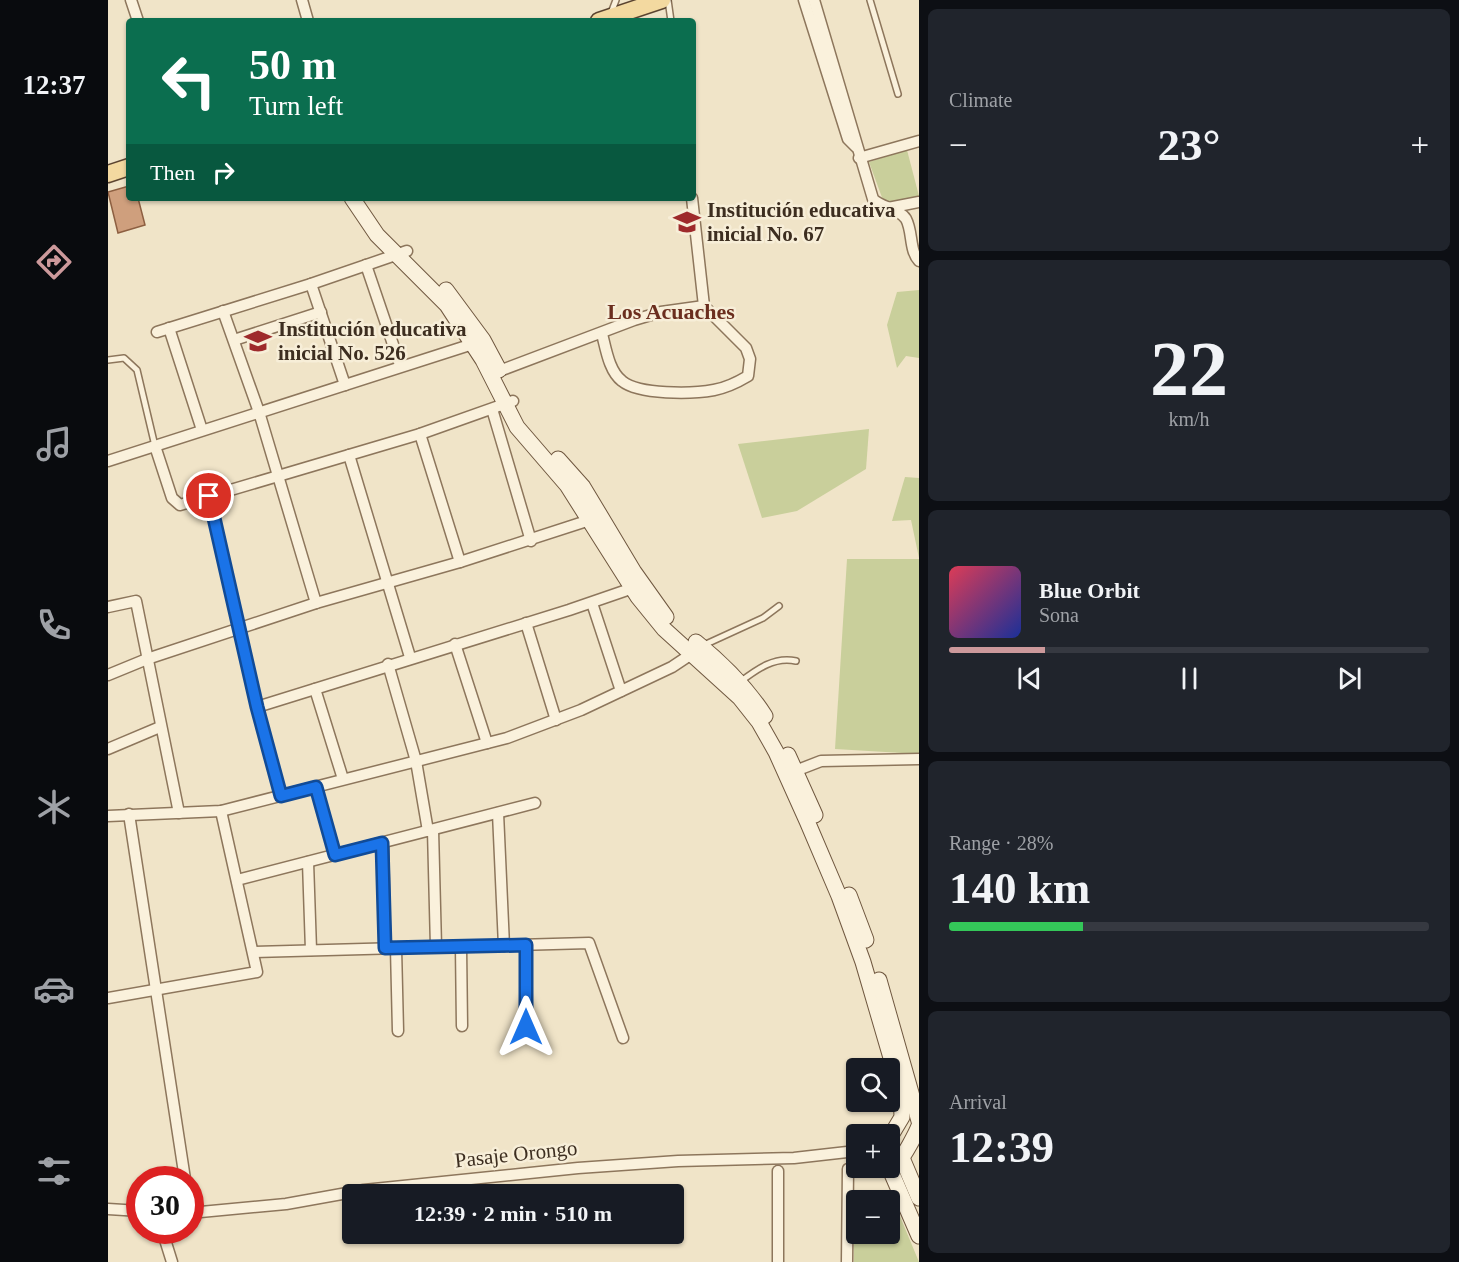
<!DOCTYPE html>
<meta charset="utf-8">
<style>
:root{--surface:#171b24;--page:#20242c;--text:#f1f3f6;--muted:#9ea1a6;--line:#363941;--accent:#cc999b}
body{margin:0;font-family:"Times New Roman",serif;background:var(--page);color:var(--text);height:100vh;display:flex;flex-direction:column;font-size:22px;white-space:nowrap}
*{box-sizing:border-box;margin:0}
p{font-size:20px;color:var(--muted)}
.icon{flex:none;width:33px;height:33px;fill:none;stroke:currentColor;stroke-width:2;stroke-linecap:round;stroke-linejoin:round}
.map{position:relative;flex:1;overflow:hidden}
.panel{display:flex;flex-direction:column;gap:9px;padding:9px;background:#0d0f14;width:540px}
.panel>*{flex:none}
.top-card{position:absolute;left:18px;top:18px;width:570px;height:183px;border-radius:6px;box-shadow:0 2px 4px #0004;background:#0b6e4f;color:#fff;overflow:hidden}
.buttons{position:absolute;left:738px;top:1058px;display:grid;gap:12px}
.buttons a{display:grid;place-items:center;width:54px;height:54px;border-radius:6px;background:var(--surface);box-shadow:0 2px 4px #0004;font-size:30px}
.speed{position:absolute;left:18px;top:1166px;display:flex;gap:12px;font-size:30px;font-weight:700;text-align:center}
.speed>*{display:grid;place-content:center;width:78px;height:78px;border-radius:50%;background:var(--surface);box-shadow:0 2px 4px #0004;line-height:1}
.speed .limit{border:9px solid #d22;background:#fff;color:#111}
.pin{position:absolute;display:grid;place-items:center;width:51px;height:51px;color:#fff;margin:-26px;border:3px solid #fff;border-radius:50%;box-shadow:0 2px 6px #0007}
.me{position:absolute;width:66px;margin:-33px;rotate:0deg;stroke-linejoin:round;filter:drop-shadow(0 0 4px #0008)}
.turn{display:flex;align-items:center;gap:21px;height:126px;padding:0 24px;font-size:27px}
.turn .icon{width:78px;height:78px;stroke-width:2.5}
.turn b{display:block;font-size:42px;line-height:51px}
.then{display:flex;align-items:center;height:57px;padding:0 24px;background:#0003;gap:12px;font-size:22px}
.big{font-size:45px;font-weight:700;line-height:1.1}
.panel .tile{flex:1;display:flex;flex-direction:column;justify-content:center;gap:9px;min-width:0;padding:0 21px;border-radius:9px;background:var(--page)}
.panel .dial{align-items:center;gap:0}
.dial b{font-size:78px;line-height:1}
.song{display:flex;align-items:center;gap:18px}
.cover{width:72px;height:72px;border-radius:9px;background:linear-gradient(135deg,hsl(350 70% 55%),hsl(230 70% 35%))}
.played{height:6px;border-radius:3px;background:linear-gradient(90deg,var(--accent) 20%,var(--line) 20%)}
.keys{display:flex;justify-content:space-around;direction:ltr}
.heat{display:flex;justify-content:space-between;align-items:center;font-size:33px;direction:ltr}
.charge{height:9px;border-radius:4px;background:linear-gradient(90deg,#34c759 28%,var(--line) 0)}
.trip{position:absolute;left:234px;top:1184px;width:342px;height:60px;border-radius:6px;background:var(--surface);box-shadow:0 2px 4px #0004;font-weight:700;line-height:60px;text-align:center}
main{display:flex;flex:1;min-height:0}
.menu{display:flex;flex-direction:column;width:108px;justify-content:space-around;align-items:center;background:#090b0e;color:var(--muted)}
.menu .icon{width:42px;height:42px}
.menu .selected{color:var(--accent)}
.menu b{font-size:27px;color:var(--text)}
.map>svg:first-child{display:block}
</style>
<main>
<nav class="menu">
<b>12:37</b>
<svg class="icon selected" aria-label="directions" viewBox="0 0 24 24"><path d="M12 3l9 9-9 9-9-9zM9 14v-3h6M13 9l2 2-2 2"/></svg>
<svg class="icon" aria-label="music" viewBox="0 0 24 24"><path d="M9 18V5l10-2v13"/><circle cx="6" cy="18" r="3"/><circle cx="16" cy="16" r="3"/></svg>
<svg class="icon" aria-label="phone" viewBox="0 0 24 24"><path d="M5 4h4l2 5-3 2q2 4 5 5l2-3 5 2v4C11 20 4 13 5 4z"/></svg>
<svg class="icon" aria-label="climate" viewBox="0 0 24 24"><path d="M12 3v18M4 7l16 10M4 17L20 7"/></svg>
<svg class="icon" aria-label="car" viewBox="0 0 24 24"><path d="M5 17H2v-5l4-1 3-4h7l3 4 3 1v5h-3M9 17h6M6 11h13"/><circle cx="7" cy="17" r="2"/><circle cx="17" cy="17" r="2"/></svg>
<svg class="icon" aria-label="filters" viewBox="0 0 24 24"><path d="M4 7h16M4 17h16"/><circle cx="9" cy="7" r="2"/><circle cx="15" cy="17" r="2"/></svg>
</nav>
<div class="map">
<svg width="811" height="1262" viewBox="0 0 811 1262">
<rect width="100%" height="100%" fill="#f0e4c8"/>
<g fill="#c9cf9b">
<polygon points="799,150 811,196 776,203 761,162"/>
<polygon points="811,290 811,358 798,356 789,368 779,325 789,292"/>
<polygon points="761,429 758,469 689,511 654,518 630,444"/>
<polygon points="797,477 811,478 811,558 803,520 784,521"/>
<polygon points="739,559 811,559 811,754 727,749"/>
<polygon points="784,1197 811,1262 746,1262 746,1213 748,1212 748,1233 782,1233 782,1200 778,1200"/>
</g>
<polygon fill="#cf9f7d" stroke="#8d5f41" stroke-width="1.5" points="21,186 21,198 30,198 37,225 10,233 0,192"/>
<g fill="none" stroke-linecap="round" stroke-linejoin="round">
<defs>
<g id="lane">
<polyline points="560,0 563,21"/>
<polyline points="762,0 790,94"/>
<polyline points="503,13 508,0"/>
<polyline points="0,360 16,358 29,370 47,446"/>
<polyline points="596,645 655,618 671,606"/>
<path d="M632,682C649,669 667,656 688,661"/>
</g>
<g id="street">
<polyline points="23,0 30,21"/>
<polyline points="194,0 200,21"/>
<polyline points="696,0 740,139 748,147"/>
<path d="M706,0L765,199C774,208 791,208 798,219C805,232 801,250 811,261"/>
<polyline points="751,158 811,141"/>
<polyline points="780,208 811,202"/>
<polyline points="258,265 292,365"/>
<polyline points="203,284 237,385"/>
<polyline points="115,311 151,412 208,603"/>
<polyline points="61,328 94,430"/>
<polyline points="49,332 203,284 299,251"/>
<path d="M494,334C498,349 501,371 514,381C531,395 584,394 606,390C617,388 630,382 640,376L642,359L638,348L596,306L584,198"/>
<polyline points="126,340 213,312"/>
<polyline points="386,373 526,320 553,312 596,306"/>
<polyline points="384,409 423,541"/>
<polyline points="312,434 352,562"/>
<polyline points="47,446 64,498 72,505 312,434 405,401"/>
<polyline points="241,455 302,657"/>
<polyline points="0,461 371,342"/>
<polyline points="101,496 149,707 173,796"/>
<polyline points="484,603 513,691"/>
<polyline points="0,607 28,601 71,813"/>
<polyline points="418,623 448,720"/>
<polyline points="347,644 379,743"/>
<polyline points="280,664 308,761 320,831"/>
<polyline points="0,675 39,659 208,603 352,562 488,518"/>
<polyline points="207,689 235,779"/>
<polyline points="149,707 461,610 525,588"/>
<polyline points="0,749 52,727"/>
<polyline points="682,773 713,761 811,759"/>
<polyline points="208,787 227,855"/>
<polyline points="390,813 396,946"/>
<polyline points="21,814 77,1179"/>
<polyline points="0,816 113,811 399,738 473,710 564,667 588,651"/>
<polyline points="325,830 328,947"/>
<polyline points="275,843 277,948"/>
<polyline points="200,862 203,950"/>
<polyline points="129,880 427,803"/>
<polyline points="353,947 354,1026"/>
<polyline points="288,948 290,1031"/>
<polyline points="146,952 481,943 515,1038"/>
<polyline points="0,998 149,972 113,811"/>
<polyline points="418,1027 418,945"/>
<polyline points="0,1209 32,1211"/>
<polyline points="82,1213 178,1204 256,1190 470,1168 570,1161 686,1158 748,1151"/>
<polyline points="54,1230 64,1262"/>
<polyline points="670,1262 670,1171"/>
<polyline points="739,1262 740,1169"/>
</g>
<g id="secondary">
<polyline points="244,198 269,235 339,305 375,360 409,427 459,485 530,597 556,629 632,698 651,722 668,752 699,821 731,896 755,962 793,1092 794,1117 782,1137"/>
<polyline points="338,290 375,340 391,370"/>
<polyline points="450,459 475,487 526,572 558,617"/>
<path d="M588,642C614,663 639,688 657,716"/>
<polyline points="680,755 707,815"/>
<polyline points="741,895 758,940"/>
<polyline points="771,980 811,1121"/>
<polyline points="794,1158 811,1198"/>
<path d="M782,1161H791C796,1156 808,1134 811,1126"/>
<polyline points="781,1167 811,1236"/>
</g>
<g id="primary">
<polyline points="491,21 554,0"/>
<polyline points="0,174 21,167"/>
</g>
</defs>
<use href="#lane" stroke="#8d765c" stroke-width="8"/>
<use href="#street" stroke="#8d765c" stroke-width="13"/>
<use href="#secondary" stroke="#6f573f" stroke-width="17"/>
<use href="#primary" stroke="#5b4430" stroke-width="19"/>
<use href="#lane" stroke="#faf1dc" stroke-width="5"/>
<use href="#street" stroke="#faf1dc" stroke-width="10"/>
<use href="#secondary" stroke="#faf1dc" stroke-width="15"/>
<use href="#primary" stroke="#f3d9a0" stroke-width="16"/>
</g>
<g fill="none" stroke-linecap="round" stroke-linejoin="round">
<defs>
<polyline id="route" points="101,496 149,707 173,796 208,787 227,855 274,843 277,948 418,945 418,1027"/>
</defs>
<use href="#route" stroke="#114b97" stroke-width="15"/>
<use href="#route" stroke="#1a73e8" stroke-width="10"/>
</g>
<defs>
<symbol id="school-bare" viewBox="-9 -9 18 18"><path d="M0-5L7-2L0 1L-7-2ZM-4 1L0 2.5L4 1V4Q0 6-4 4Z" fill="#9e2a2b" stroke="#f7eed8" stroke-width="2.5" paint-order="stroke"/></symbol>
</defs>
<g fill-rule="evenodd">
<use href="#school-bare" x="560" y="203" width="38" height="38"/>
<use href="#school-bare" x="131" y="322" width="38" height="38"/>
</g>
<g text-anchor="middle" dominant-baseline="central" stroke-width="5" stroke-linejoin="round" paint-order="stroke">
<g font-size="21" font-weight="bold" fill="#3d2e20" stroke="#f7eed8" text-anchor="start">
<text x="599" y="210">Institución educativa<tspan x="599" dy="24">inicial No. 67</tspan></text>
<text x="170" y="329">Institución educativa<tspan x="170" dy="24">inicial No. 526</tspan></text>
</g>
<g font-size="21" fill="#3d2e20" stroke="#f7eed8">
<text transform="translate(408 1154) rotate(-6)">Pasaje Orongo</text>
</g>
<g font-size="22" font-weight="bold" fill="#6b2e1e" stroke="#f7eed8">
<text x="563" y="311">Los Acuaches</text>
</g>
</g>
</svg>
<div class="buttons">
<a><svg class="icon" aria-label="search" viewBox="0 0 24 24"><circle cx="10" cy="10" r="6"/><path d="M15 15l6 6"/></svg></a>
<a>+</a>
<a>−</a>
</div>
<div class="speed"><div class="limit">30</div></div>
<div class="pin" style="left:101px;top:496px;background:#d93025"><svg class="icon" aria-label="arrive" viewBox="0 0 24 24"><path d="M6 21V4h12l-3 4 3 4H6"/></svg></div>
<svg class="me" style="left:418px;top:1027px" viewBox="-20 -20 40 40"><path d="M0-17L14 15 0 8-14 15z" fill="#1a73e8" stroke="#fff" stroke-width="4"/></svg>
<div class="trip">12:39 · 2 min · 510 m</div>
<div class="top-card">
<div class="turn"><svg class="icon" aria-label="left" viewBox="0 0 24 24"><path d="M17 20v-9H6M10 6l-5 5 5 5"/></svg><div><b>50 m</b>Turn left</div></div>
<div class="then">Then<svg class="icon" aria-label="right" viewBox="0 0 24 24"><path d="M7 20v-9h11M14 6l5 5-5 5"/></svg></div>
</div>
</div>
<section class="panel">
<div class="tile"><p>Climate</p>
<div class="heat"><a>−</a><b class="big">23°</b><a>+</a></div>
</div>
<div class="tile dial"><b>22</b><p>km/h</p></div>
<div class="tile">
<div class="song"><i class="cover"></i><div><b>Blue Orbit</b><p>Sona</p></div></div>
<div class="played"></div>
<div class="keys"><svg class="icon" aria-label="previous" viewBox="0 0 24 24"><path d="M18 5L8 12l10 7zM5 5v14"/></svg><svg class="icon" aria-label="pause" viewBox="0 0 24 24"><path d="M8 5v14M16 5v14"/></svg><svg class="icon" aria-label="next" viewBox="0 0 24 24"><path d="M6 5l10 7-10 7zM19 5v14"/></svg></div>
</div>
<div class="tile"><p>Range · 28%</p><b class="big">140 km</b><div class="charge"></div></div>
<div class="tile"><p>Arrival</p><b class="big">12:39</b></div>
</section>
</main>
